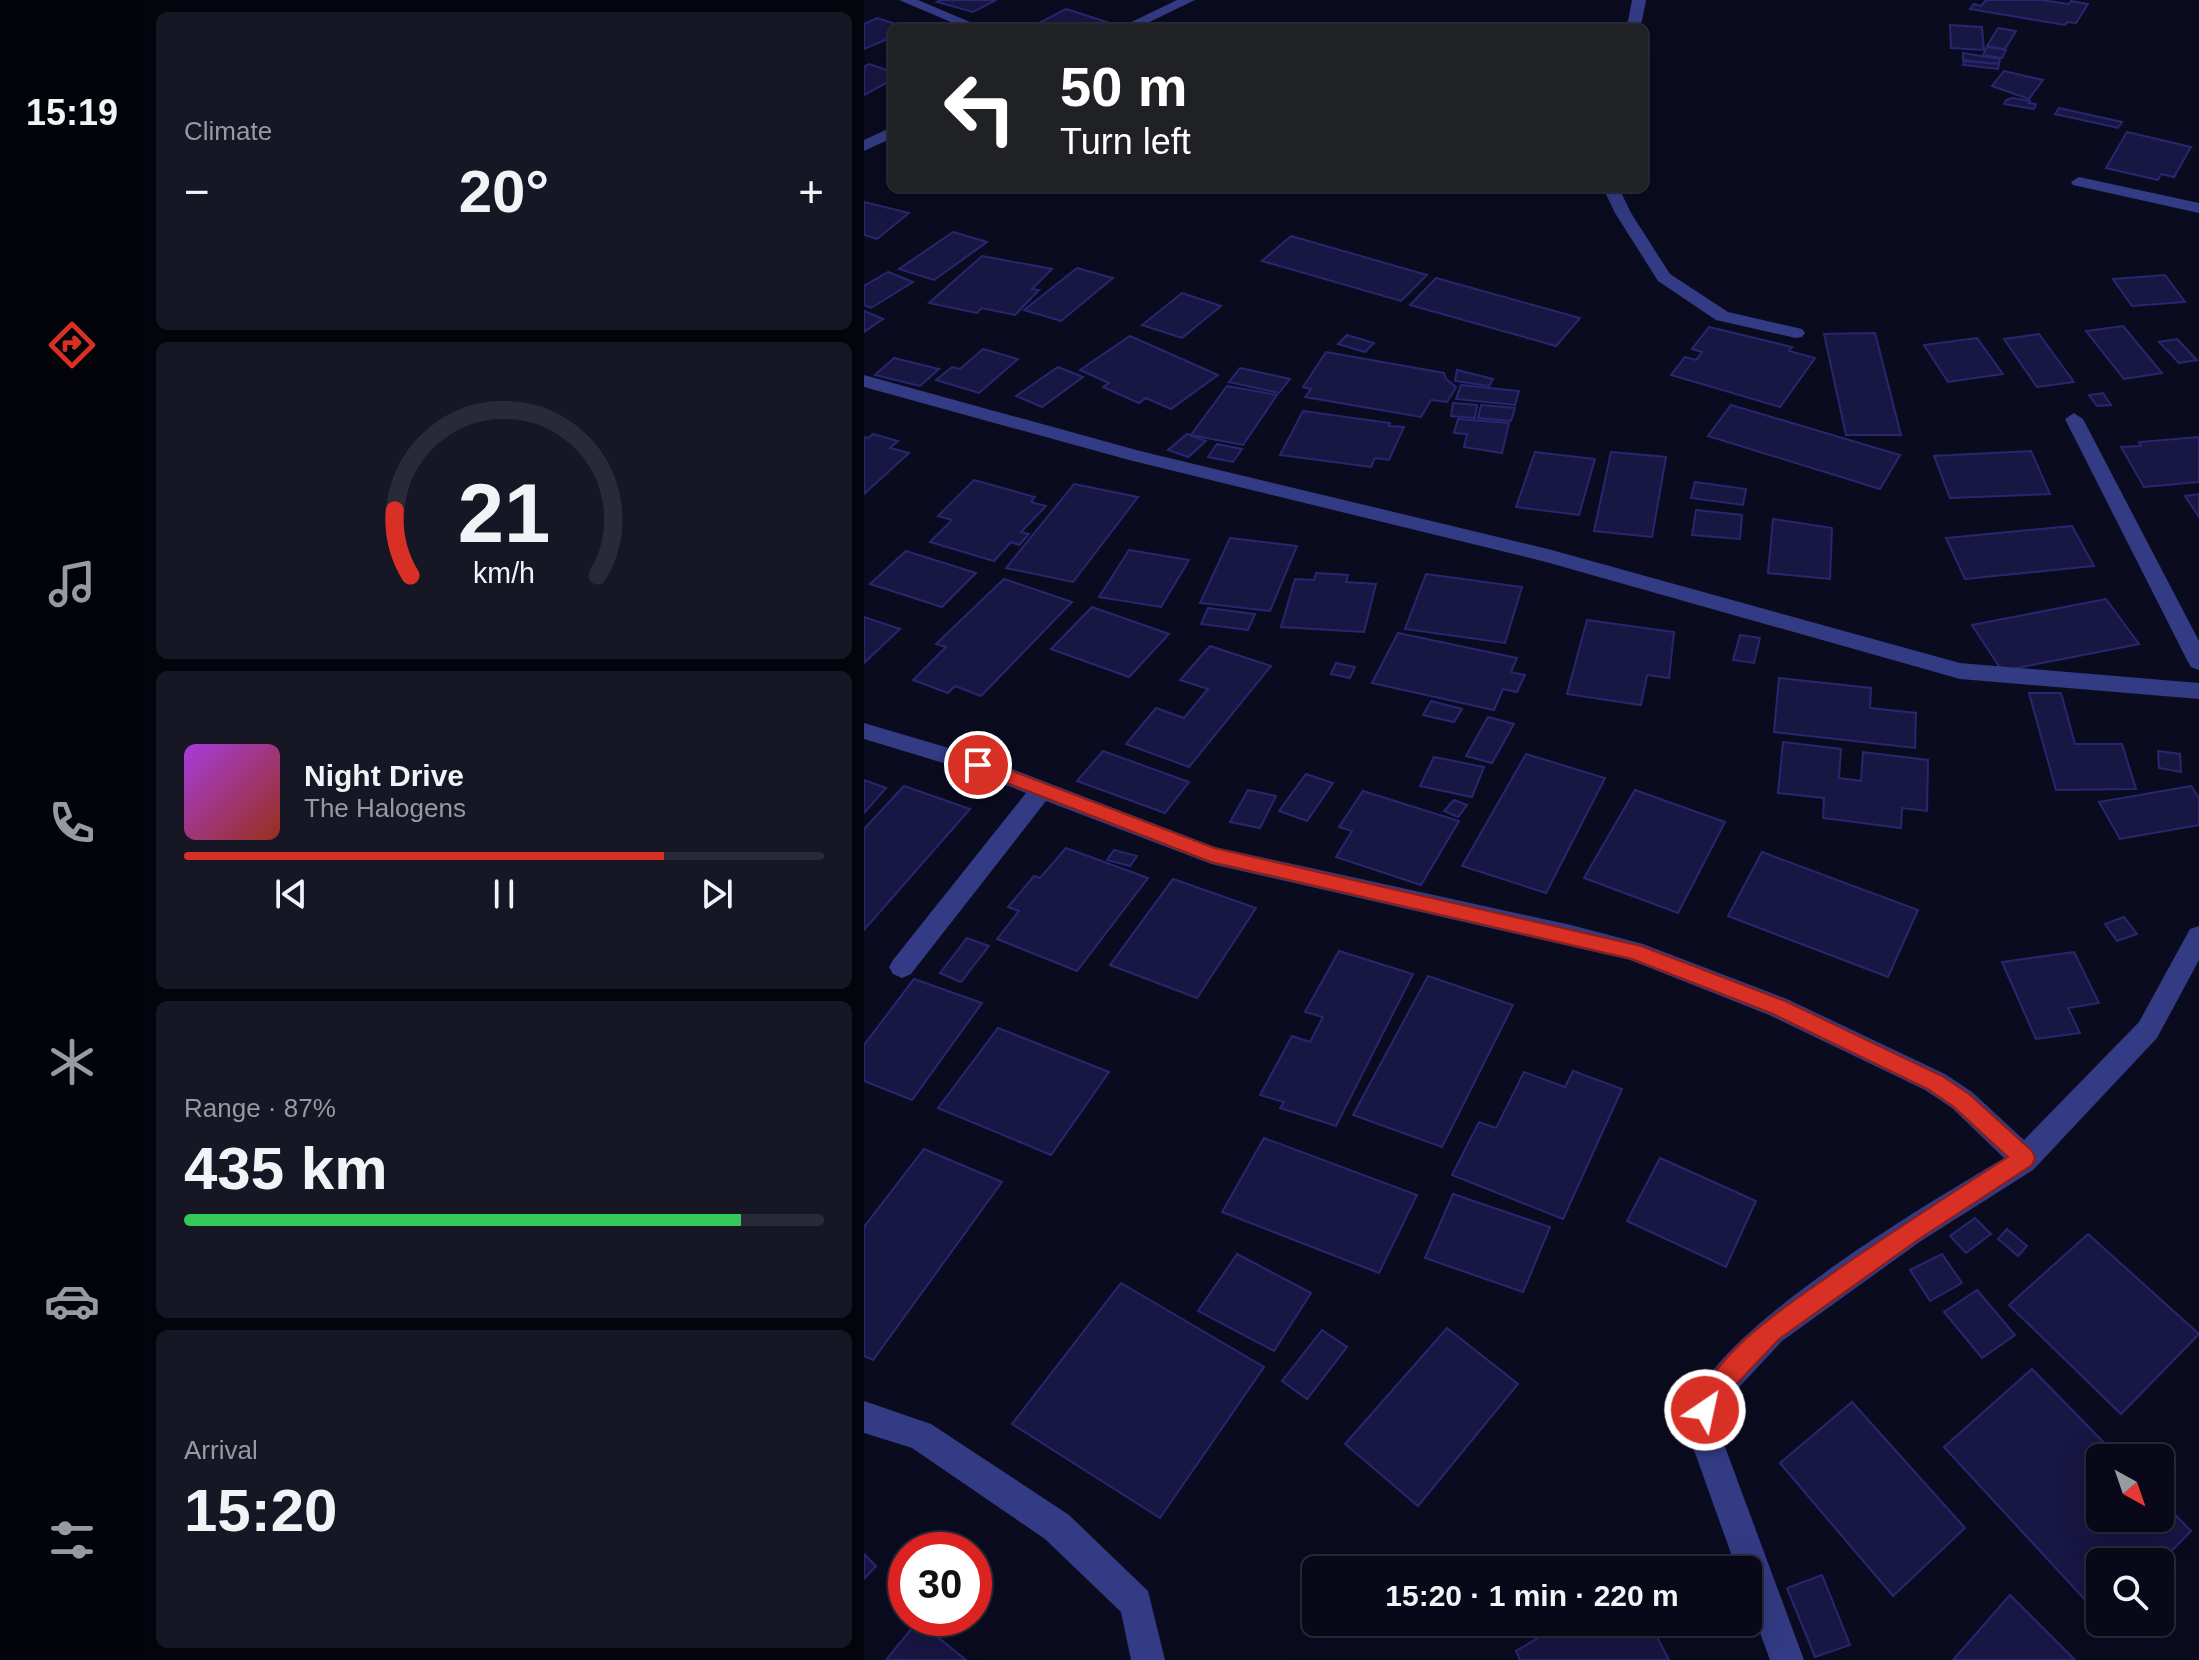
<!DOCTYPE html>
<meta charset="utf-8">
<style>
:root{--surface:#080818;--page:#161625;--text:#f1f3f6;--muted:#989aa2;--line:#292937;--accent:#d93025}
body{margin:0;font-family:Helvetica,sans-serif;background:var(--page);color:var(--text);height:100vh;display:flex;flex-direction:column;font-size:30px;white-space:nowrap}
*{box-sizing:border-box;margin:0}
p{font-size:26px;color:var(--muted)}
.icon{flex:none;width:44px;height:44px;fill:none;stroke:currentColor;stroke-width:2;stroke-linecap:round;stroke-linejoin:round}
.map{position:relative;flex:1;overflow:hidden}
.sheet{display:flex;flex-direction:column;gap:12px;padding:12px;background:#04040d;width:720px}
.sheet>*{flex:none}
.hud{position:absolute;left:24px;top:24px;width:760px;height:168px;border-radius:12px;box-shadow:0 8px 32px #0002,0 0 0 2px var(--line);background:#202124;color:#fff;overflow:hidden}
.needle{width:52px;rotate:140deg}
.tools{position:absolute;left:1222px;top:1444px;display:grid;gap:16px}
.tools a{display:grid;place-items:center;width:88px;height:88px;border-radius:12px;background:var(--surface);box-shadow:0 8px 32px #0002,0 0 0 2px var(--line);font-size:40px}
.speed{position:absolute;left:24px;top:1532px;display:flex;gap:16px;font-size:40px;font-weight:700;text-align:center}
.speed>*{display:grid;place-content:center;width:104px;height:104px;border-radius:50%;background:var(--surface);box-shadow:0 8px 32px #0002,0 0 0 2px var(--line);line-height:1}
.speed .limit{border:12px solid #d22;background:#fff;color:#111}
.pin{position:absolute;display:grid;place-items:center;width:68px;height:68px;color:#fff;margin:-34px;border:4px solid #fff;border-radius:50%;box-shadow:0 2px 8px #0007}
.me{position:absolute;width:88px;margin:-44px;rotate:34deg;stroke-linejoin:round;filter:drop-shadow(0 0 6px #0008)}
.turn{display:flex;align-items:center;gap:28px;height:168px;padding:0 40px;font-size:36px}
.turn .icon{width:104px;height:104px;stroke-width:2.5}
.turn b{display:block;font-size:56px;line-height:68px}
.big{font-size:60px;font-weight:700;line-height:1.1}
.sheet .widget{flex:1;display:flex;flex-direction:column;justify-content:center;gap:12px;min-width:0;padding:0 28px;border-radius:12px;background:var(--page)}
.sheet .dial{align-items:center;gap:0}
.dial svg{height:208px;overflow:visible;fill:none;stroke:var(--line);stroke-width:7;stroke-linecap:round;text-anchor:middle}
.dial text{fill:var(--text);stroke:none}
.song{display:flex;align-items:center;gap:24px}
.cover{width:96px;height:96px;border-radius:12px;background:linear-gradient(135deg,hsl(280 70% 55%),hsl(10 70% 35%))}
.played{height:8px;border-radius:4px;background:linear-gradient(90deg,var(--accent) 75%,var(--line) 75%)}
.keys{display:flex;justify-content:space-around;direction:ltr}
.heat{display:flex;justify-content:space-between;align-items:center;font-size:44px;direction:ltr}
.charge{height:12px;border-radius:6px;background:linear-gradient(90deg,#34c759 87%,var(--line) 0)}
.trip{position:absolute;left:438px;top:1556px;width:460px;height:80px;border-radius:12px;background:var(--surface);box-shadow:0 8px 32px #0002,0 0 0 2px var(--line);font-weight:700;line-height:80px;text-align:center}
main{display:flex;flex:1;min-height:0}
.tab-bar{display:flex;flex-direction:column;width:144px;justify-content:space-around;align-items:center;background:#03030a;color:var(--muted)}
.tab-bar .icon{width:56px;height:56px}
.tab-bar .selected{color:var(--accent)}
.tab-bar b{font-size:36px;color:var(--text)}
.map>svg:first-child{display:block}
</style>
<main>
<nav class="tab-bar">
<b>15:19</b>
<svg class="icon selected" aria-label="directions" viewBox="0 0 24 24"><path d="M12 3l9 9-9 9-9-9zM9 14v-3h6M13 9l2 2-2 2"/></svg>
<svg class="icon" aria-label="music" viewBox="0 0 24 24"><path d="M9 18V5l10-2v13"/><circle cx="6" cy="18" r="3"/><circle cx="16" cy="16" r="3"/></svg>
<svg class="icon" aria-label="phone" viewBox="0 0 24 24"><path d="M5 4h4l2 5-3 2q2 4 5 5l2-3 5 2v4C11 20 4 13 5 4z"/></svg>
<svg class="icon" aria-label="climate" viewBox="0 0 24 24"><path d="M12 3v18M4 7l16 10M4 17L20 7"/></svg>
<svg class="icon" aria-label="car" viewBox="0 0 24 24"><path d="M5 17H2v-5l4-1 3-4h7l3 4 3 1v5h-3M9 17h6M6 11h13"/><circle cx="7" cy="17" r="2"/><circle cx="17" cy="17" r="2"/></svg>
<svg class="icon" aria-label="filters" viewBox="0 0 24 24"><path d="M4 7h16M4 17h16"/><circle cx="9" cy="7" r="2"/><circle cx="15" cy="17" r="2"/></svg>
</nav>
<section class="sheet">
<div class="widget"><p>Climate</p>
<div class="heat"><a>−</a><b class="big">20°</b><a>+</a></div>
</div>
<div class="widget dial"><svg viewBox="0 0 100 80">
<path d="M14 69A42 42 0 1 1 86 69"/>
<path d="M14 69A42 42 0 0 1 8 44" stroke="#d93025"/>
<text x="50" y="56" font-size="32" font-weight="700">21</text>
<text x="50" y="72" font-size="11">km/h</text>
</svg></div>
<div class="widget">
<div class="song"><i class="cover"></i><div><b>Night Drive</b><p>The Halogens</p></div></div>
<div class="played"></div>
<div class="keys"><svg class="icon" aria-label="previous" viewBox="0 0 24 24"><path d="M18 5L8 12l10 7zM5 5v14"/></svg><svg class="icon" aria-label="pause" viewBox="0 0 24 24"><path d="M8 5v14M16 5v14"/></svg><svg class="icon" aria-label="next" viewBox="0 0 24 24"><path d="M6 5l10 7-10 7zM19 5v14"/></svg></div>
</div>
<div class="widget"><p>Range · 87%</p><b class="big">435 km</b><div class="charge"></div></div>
<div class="widget"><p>Arrival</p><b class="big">15:20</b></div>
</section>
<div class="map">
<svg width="1335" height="1660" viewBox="0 0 1335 1660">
<rect width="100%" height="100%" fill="#0b0b20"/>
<g fill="#181642" stroke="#292670" stroke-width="2">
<polygon points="77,0 76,0 132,0 109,12 73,2"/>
<polygon points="1122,0 1177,0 1205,4 1207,1 1224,4 1212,23 1203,22 1201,25 1106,9 1110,4 1117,6"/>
<polygon points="202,9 243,22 232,28 165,28"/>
<polygon points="13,18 44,28 28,28 28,37 0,49 0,24"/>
<polygon points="1086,25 1118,27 1120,50 1087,48"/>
<polygon points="1134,28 1152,31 1141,49 1123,46"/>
<polygon points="1123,47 1142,50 1138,58 1119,55"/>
<polygon points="1099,53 1136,59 1135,64 1099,60"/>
<polygon points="1100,61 1135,64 1134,69 1099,65"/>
<polygon points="5,64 28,72 28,80 0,95 0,67"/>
<polygon points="1140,71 1179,80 1165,99 1128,86"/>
<polygon points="1148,98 1166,101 1165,103 1172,104 1170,109 1140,104 1142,100"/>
<polygon points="1195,108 1258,122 1254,128 1191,114"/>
<polygon points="1263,132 1327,147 1310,177 1297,174 1294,180 1242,168"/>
<polygon points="0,202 45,213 13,239 0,235"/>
<polygon points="89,232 123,242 70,280 35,269"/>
<polygon points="427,236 563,275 537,301 398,261"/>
<polygon points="118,256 188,269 168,289 175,290 151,315 118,308 113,313 65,303"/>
<polygon points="213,268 249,278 197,321 160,310"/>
<polygon points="24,272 49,282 7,308 0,305 0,286"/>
<polygon points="1301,275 1321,302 1268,306 1249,279"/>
<polygon points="572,278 716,318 692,346 546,305"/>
<polygon points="318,293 357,306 318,338 278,325"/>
<polygon points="0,311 19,319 0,332"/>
<polygon points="1259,326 1298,373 1260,379 1222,331"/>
<polygon points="845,327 928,347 925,351 951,358 916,407 807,375 821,357 832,360 838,352 828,349"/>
<polygon points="1011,333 1037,435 982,435 960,334"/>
<polygon points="1175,334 1210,382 1173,387 1140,339"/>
<polygon points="483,335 510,343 501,352 474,344"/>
<polygon points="266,336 354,375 307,409 282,398 275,403 239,387 245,383 216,370"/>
<polygon points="1113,338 1139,374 1084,382 1060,345"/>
<polygon points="1313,339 1333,360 1315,363 1295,342"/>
<polygon points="119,349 154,359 115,393 72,380 88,367 96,369"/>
<polygon points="462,352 580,373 582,379 592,387 583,402 567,400 557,417 441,397 447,389 439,387"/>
<polygon points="30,358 75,369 56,386 11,375"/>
<polygon points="194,367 219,377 178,407 152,396"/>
<polygon points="376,368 426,379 415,393 365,382"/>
<polygon points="593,370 629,379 625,386 591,381"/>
<polygon points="597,385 655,391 651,405 592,399"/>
<polygon points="363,386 413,395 379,445 327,435"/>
<polygon points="1239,393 1247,405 1233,406 1225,395"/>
<polygon points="589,403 613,405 611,418 587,416"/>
<polygon points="617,405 651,408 647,421 614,418"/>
<polygon points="867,405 1036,455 1016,489 844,436"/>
<polygon points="439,411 526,423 525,426 540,427 525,460 511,458 507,467 416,455"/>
<polygon points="594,419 645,423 638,453 600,447 603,434 590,433"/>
<polygon points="9,434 34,441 26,448 45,453 0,494 0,437 4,438"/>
<polygon points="323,434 342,441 324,457 304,450"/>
<polygon points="1335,437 1335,482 1280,487 1257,447 1277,446 1275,442"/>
<polygon points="353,444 378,449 369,462 344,457"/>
<polygon points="1167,451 1186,494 1086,498 1070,456"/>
<polygon points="671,452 731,459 715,515 652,507"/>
<polygon points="747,452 802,457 788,537 730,531"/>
<polygon points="110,480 171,497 167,502 182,506 157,532 165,534 155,545 147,542 130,561 66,542 88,520 74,516"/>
<polygon points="831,482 882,489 879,505 827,498"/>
<polygon points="210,484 274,497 209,582 142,568"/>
<polygon points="1335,494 1335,517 1321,496"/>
<polygon points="832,510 878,515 876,539 828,535"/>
<polygon points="909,519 968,528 966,579 904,573"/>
<polygon points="1208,526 1230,566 1101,579 1082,538"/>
<polygon points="366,538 433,546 406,611 336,603"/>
<polygon points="265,550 325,560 297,607 235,597"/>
<polygon points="42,551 112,573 78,607 6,584"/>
<polygon points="452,573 484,575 482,582 512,584 500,632 417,627 431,579 450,580"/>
<polygon points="562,574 658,587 641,643 541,629"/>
<polygon points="140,579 208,602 117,696 91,686 84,693 49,680 82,647 72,644"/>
<polygon points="1242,599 1275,644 1138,671 1108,625"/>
<polygon points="228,607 305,634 265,677 187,649"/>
<polygon points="344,608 391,614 384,630 337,624"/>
<polygon points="0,617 36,629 0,663"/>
<polygon points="723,620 810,632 805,678 783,675 777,705 703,694"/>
<polygon points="534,633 653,658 647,672 661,675 653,692 639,689 630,710 508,683"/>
<polygon points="876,635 896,638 890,663 869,660"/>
<polygon points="346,646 407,666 325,767 262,744 292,708 320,718 344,689 316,680"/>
<polygon points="472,663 491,667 486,678 467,674"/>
<polygon points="915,678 1007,688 1006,708 1052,713 1051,748 910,732"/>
<polygon points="1165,693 1197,693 1211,744 1258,744 1272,789 1192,790"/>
<polygon points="567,701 598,709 590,722 559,715"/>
<polygon points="624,717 650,724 628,763 602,756"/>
<polygon points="919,742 977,749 975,778 997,781 999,752 1064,760 1063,811 1038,808 1037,828 959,818 960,798 914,793"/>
<polygon points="239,751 325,782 301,813 213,781"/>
<polygon points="1294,751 1316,754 1317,772 1295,768"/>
<polygon points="662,754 741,778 682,893 598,866"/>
<polygon points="570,757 620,767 608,797 556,786"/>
<polygon points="442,774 469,783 443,821 415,811"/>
<polygon points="0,780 22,788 0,813"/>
<polygon points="40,786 106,809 0,930 0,829"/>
<polygon points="1327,786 1335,798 1335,825 1256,839 1235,802"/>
<polygon points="384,790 412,796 396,828 366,822"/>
<polygon points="771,790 861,822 814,913 720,878"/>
<polygon points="499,791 595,821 557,885 472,857 488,831 475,827"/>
<polygon points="590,800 603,805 594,817 580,811"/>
<polygon points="202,848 284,878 213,971 133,939 155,911 144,907 170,876 176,878"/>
<polygon points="250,850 273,856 266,866 243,860"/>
<polygon points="898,852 1054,910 1024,977 864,916"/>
<polygon points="309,879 392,908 333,998 246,965"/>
<polygon points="1260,917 1273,934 1253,941 1241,924"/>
<polygon points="103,938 125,946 97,982 76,973"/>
<polygon points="475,951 549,974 472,1126 416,1108 420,1102 396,1095 428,1036 446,1042 459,1017 441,1012"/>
<polygon points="1210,952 1235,1003 1204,1008 1216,1033 1172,1039 1138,962"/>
<polygon points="564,976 649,1005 578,1147 489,1115"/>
<polygon points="50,979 118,1003 48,1100 0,1081 0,1045"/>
<polygon points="134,1028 245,1072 187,1155 74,1108"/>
<polygon points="709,1071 758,1089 699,1219 588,1175 615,1122 632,1128 660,1072 701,1087"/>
<polygon points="400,1138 553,1195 515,1273 358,1212"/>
<polygon points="60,1149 138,1182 9,1360 0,1356 0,1227"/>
<polygon points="796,1158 892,1201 862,1267 763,1221"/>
<polygon points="589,1194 686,1227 659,1292 561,1258"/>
<polygon points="1111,1218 1127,1234 1102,1253 1086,1236"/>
<polygon points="1143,1229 1163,1246 1154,1256 1134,1239"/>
<polygon points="1224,1234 1335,1334 1257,1414 1145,1305"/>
<polygon points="373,1254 447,1293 410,1351 334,1311"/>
<polygon points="1078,1254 1098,1283 1066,1301 1046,1270"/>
<polygon points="257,1283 400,1367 296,1518 148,1424"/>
<polygon points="1113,1290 1151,1335 1118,1358 1080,1312"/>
<polygon points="583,1328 654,1384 554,1506 481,1444"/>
<polygon points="458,1330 483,1347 443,1399 418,1381"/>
<polygon points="1168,1369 1255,1458 1236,1458 1236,1518 1296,1518 1296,1499 1327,1531 1296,1563 1236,1562 1236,1616 1080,1447"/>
<polygon points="988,1402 1101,1528 1029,1596 916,1463"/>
<polygon points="0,1554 12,1566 0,1579"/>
<polygon points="958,1575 986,1645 951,1657 923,1588"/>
<polygon points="1146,1595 1211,1660 1089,1660"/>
<polygon points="54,1621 102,1660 22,1660"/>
<polygon points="701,1622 785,1622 805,1660 656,1660 652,1651"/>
</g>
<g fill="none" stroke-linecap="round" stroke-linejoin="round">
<g fill="#323b83" fill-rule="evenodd">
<polygon points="35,0 54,0 120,28 101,28"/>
<polygon points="313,0 331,0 273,28 255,28"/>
<polygon points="768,0 782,0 778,21 773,28 759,28 764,21"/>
<polygon points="28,127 28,138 0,151 0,140"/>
<polygon points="1215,177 1335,203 1335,213 1209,185 1207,182"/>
<polygon points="739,188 755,188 767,213 806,274 864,312 938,329 941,333 938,337 932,338 852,320 794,281 751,213"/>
<polygon points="0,375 276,451 684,549 1096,663 1335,683 1335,699 1096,679 682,562 265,460 0,387"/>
<polygon points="1210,413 1219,419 1335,641 1335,670 1327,667 1324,662 1201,419"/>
<path d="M0,723L122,759L351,847L707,925L779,944L923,999L1081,1074L1108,1092L1160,1140L1275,1022L1326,929L1335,926V960L1293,1038L1169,1170L1057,1241L918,1341L865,1398L857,1412L854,1428L940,1660H906L884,1600V1570H873C860,1534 847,1498 834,1461C831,1451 823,1437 822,1427C821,1344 1072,1199 1140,1158L1088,1108L1061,1090L905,1015L766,960L347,864L182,801L47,974L38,978L29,974L25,967L29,960L162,793L106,771L0,739Z"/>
<polygon points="0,1401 67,1424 205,1515 284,1591 301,1660 267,1660 257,1612 181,1539 48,1448 0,1433"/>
</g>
</g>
<path fill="#d93025" stroke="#8d1f18" stroke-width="2" d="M114,758L350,848L777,946L921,1001L1078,1076L1105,1094L1168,1151L1171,1158L1168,1165L1055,1239L915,1339L862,1395L849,1419L841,1422L832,1419L829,1410C855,1346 922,1307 976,1268C1031,1230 1088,1193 1144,1157L1090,1107L1064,1089L907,1013L768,959L347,862L107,769L105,765L107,760Z"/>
</svg>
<div class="tools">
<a><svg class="needle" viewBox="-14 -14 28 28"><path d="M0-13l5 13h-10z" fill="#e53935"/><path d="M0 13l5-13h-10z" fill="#989aa2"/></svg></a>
<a><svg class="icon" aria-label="search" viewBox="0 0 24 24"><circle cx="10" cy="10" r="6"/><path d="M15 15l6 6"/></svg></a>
</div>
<div class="speed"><div class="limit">30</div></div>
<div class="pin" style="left:114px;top:765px;background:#d93025"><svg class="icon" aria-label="arrive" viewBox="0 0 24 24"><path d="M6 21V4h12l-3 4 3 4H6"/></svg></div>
<svg class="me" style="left:841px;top:1410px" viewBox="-20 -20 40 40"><circle r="17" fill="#d93025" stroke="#fff" stroke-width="3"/><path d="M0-11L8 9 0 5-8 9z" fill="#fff"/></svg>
<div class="trip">15:20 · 1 min · 220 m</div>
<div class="hud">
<div class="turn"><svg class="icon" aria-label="left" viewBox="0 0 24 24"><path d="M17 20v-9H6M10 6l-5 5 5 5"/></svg><div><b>50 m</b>Turn left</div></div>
</div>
</div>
</main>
